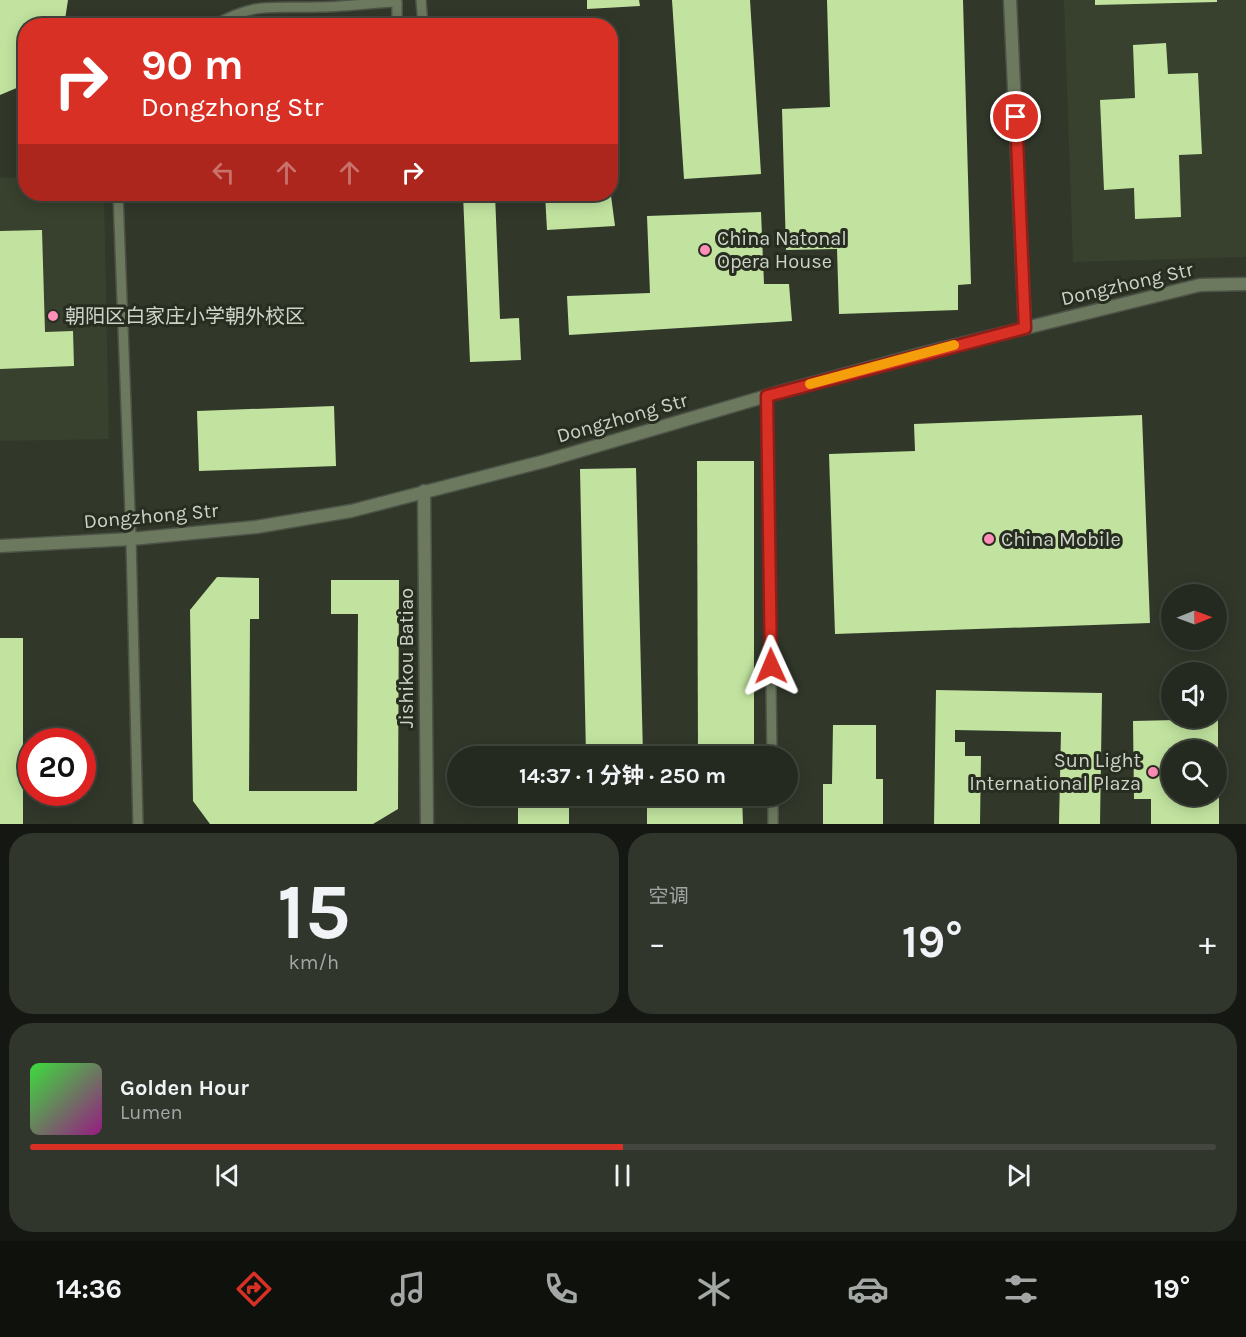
<!DOCTYPE html>
<html lang="zh">
<meta charset="utf-8">
<style>
:root{--surface:#252a20;--page:#31362d;--text:#f1f3f6;--muted:#a3a7a5;--line:#42463e;--accent:#d93025}
body{margin:0;font-family:Karla,"Noto Sans SC",sans-serif;background:var(--page);color:var(--text);height:100vh;display:flex;flex-direction:column;font-size:22px;white-space:nowrap}
*{box-sizing:border-box;margin:0}
p{font-size:20px;color:var(--muted)}
.icon{flex:none;width:33px;height:33px;fill:none;stroke:currentColor;stroke-width:2;stroke-linecap:round;stroke-linejoin:round}
.map{position:relative;height:824px;overflow:hidden}
.side{display:flex;flex-direction:column;gap:9px;padding:9px;background:#141712;flex:1}
.side>*{flex:none}
.top-card{position:absolute;left:18px;top:18px;width:600px;height:183px;border-radius:24px;box-shadow:0 3px 15px #0003,0 0 0 2px var(--line);background:#d93025;color:#fff;overflow:hidden}
.needle{width:39px;rotate:89deg}
.controls{position:absolute;left:1161px;top:584px;display:grid;gap:12px}
.controls a{display:grid;place-items:center;width:66px;height:66px;border-radius:50%;background:var(--surface);box-shadow:0 3px 15px #0003,0 0 0 2px var(--line);font-size:30px}
.speed{position:absolute;left:18px;top:728px;display:flex;gap:12px;font-size:30px;font-weight:700;text-align:center}
.speed>*{display:grid;place-content:center;width:78px;height:78px;border-radius:50%;background:var(--surface);box-shadow:0 3px 15px #0003,0 0 0 2px var(--line);line-height:1}
.speed .limit{border:9px solid #d22;background:#fff;color:#111}
.pin{position:absolute;display:grid;place-items:center;width:51px;height:51px;color:#fff;margin:-26px;border:3px solid #fff;border-radius:50%;box-shadow:0 2px 6px #0007}
.me{position:absolute;width:66px;margin:-33px;rotate:359deg;stroke-linejoin:round;filter:drop-shadow(0 0 4px #0008)}
.turn{display:flex;align-items:center;gap:21px;height:126px;padding:0 24px;font-size:27px}
.turn .icon{width:78px;height:78px;stroke-width:2.5}
.turn b{display:block;font-size:42px;line-height:51px}
.lanes{display:flex;align-items:center;height:57px;padding:0 24px;background:#0003;justify-content:center;gap:30px;direction:ltr}
.lanes .off{opacity:.35}
.big{font-size:45px;font-weight:700;line-height:1.1}
.side .card{flex:1;display:flex;flex-direction:column;justify-content:center;gap:9px;min-width:0;padding:0 21px;border-radius:24px;background:var(--page)}
.side .dial{align-items:center;gap:0}
.dial b{font-size:78px;line-height:1}
.song{display:flex;align-items:center;gap:18px}
.cover{width:72px;height:72px;border-radius:9px;background:linear-gradient(135deg,hsl(120 70% 55%),hsl(310 70% 35%))}
.played{height:6px;border-radius:3px;background:linear-gradient(90deg,var(--accent) 50%,var(--line) 50%)}
.keys{display:flex;justify-content:space-around;direction:ltr}
.heat{display:flex;justify-content:space-between;align-items:center;font-size:33px;direction:ltr}
.side .tiles{flex:1;display:grid;gap:9px;grid-template-columns:1fr 1fr}
.card:last-child{grid-column:span 2}
.trip{position:absolute;left:447px;top:746px;width:351px;height:60px;border-radius:30px;background:var(--surface);box-shadow:0 3px 15px #0003,0 0 0 2px var(--line);font-weight:700;line-height:60px;text-align:center}
.dock{display:flex;height:96px;justify-content:space-around;align-items:center;background:#0f110d;color:var(--muted)}
.dock .icon{width:42px;height:42px}
.dock .current{color:var(--accent)}
.dock b{font-size:27px;color:var(--text)}
.map>svg:first-child{display:block}
</style>
<div class="map">
<svg width="1246" height="824" viewBox="0 0 1246 824">
<rect width="100%" height="100%" fill="#31382a"/>
<g fill="#37412d">
<polygon points="1064,0 1246,0 1246,257 1073,262"/>
<polygon points="25,177 26,194 104,194 109,439 0,441 0,178"/>
</g>
<g fill="#c1e39f">
<polygon points="0,0 68,0 64,26 26,26 26,84 0,95"/>
<polygon points="587,0 639,0 640,6 587,9"/>
<polygon points="672,0 750,0 761,174 684,179"/>
<polygon points="827,0 963,0 971,284 958,285 958,310 839,314 837,249 786,250 782,109 830,107"/>
<polygon points="1095,0 1217,0 1217,2 1095,5"/>
<polygon points="1166,43 1168,74 1198,73 1202,154 1179,155 1181,217 1135,219 1134,188 1104,190 1100,100 1135,98 1133,45"/>
<polygon points="610,188 615,226 547,230 545,194 610,194"/>
<polygon points="463,194 495,194 500,319 519,318 521,360 470,362"/>
<polygon points="761,212 764,284 789,284 792,321 569,335 567,296 650,293 647,216"/>
<polygon points="42,230 45,332 73,331 74,366 0,369 0,231"/>
<polygon points="334,406 336,466 199,471 197,411"/>
<polygon points="1142,415 1150,623 835,634 829,454 915,451 914,424"/>
<polygon points="697,461 754,461 754,756 698,756"/>
<polygon points="636,468 643,756 586,756 580,469"/>
<polygon points="217,577 259,578 259,619 250,619 249,791 357,791 358,614 331,614 331,580 399,580 398,809 373,824 210,824 193,801 190,610"/>
<rect x="0" y="638" width="23" height="186"/>
<polygon points="936,690 1102,693 1100,824 1059,824 1061,732 955,730 955,742 965,742 965,756 981,756 980,824 934,824"/>
<polygon points="1218,719 1218,750 1172,750 1172,795 1216,795 1216,768 1219,768 1219,824 1151,824 1151,799 1134,799 1133,721"/>
<polygon points="833,725 876,725 876,779 883,779 883,824 823,824 823,784 832,784"/>
<polygon points="587,795 643,795 644,802 587,803"/>
<polygon points="647,795 742,795 743,824 647,824"/>
<polygon points="569,797 569,824 518,824 518,799"/>
</g>
<g fill="none" stroke-linecap="round" stroke-linejoin="round">
<defs>
<g id="service">
<polyline points="421,0 423,26"/>
<path d="M213,26C256,1 271,9 317,7C343,7 370,3 397,2V26"/>
<polyline points="118,194 131,539 138,824"/>
<polyline points="767,396 772,756"/>
<polyline points="773,795 773,824"/>
</g>
<g id="minor">
<polyline points="1010,0 1025,328"/>
<polyline points="424,491 427,824"/>
</g>
<polyline id="tertiary" points="0,546 131,539 256,527 351,511 545,461 780,392 924,353 1200,285 1246,284"/>
</defs>
<use href="#service" stroke="#4d5447" stroke-width="12"/>
<use href="#minor" stroke="#4d5447" stroke-width="15"/>
<use href="#tertiary" stroke="#4d5447" stroke-width="15"/>
<use href="#service" stroke="#6c795f" stroke-width="9"/>
<use href="#minor" stroke="#6c795f" stroke-width="12"/>
<use href="#tertiary" stroke="#6c795f" stroke-width="12"/>
</g>
<g fill="none" stroke-linecap="round" stroke-linejoin="round">
<defs>
<polyline id="route" points="771,666 767,396 1025,328 1016,117"/>
</defs>
<use href="#route" stroke="#8d1f18" stroke-width="15"/>
<use href="#route" stroke="#d93025" stroke-width="10"/>
<polyline stroke="#f59e0b" stroke-width="10" points="810,384 954,345"/>
</g>
<g fill="#ff8eb9" stroke="#272e20" stroke-width="2">
<circle cx="705" cy="250" r="6"/>
<circle cx="53" cy="316" r="6"/>
<circle cx="989" cy="539" r="6"/>
<circle cx="1153" cy="772" r="6"/>
</g>
<g text-anchor="middle" dominant-baseline="central" stroke-width="6" stroke-linejoin="round" paint-order="stroke">
<g font-size="20" fill="#ced3ca" stroke="#272e20" text-anchor="start">
<text x="717" y="238">China Natonal<tspan x="717" dy="23">Opera House</tspan></text>
<text x="65" y="316">朝阳区白家庄小学朝外校区</text>
<text x="1001" y="539">China Mobile</text>
<text x="1141" y="760" text-anchor="end">Sun Light<tspan x="1141" dy="23">International Plaza</tspan></text>
</g>
<g font-size="20" fill="#ced3ca" stroke="#272e20">
<text transform="translate(1127 284) rotate(-13)">Dongzhong Str</text>
<text transform="translate(622 418) rotate(-16)">Dongzhong Str</text>
<text transform="translate(151 516) rotate(-5)">Dongzhong Str</text>
<text transform="translate(406 658) rotate(-90)">Jishikou Batiao</text>
</g>
</g>
</svg>
<div class="controls">
<a><svg class="needle" viewBox="-14 -14 28 28"><path d="M0-13l5 13h-10z" fill="#e53935"/><path d="M0 13l5-13h-10z" fill="#a3a7a5"/></svg></a>
<a><svg class="icon" aria-label="sound" viewBox="0 0 24 24"><path d="M4 9h4l5-4v14l-5-4H4zM17 9q2 3 0 6"/></svg></a>
<a><svg class="icon" aria-label="search" viewBox="0 0 24 24"><circle cx="10" cy="10" r="6"/><path d="M15 15l6 6"/></svg></a>
</div>
<div class="speed"><div class="limit">20</div></div>
<div class="pin" style="left:1016px;top:117px;background:#d93025"><svg class="icon" aria-label="arrive" viewBox="0 0 24 24"><path d="M6 21V4h12l-3 4 3 4H6"/></svg></div>
<svg class="me" style="left:771px;top:666px" viewBox="-20 -20 40 40"><path d="M0-17L14 15 0 8-14 15z" fill="#d93025" stroke="#fff" stroke-width="4"/></svg>
<div class="trip">14:37 · 1 分钟 · 250 m</div>
<div class="top-card">
<div class="turn"><svg class="icon" aria-label="right" viewBox="0 0 24 24"><path d="M7 20v-9h11M14 6l5 5-5 5"/></svg><div><b>90 m</b>Dongzhong Str</div></div>
<div class="lanes"><svg class="icon off" aria-label="left" viewBox="0 0 24 24"><path d="M17 20v-9H6M10 6l-5 5 5 5"/></svg><svg class="icon off" aria-label="ahead" viewBox="0 0 24 24"><path d="M12 20V5M6 11l6-6 6 6"/></svg><svg class="icon off" aria-label="ahead" viewBox="0 0 24 24"><path d="M12 20V5M6 11l6-6 6 6"/></svg><svg class="icon" aria-label="right" viewBox="0 0 24 24"><path d="M7 20v-9h11M14 6l5 5-5 5"/></svg></div>
</div>
</div>
<section class="side">
<div class="tiles">
<div class="card dial"><b>15</b><p>km/h</p></div>
<div class="card"><p>空调</p>
<div class="heat"><a>−</a><b class="big">19°</b><a>+</a></div>
</div>
<div class="card">
<div class="song"><i class="cover"></i><div><b>Golden Hour</b><p>Lumen</p></div></div>
<div class="played"></div>
<div class="keys"><svg class="icon" aria-label="previous" viewBox="0 0 24 24"><path d="M18 5L8 12l10 7zM5 5v14"/></svg><svg class="icon" aria-label="pause" viewBox="0 0 24 24"><path d="M8 5v14M16 5v14"/></svg><svg class="icon" aria-label="next" viewBox="0 0 24 24"><path d="M6 5l10 7-10 7zM19 5v14"/></svg></div>
</div>
</div>
</section>
<nav class="dock">
<b>14:36</b>
<svg class="icon current" aria-label="directions" viewBox="0 0 24 24"><path d="M12 3l9 9-9 9-9-9zM9 14v-3h6M13 9l2 2-2 2"/></svg>
<svg class="icon" aria-label="music" viewBox="0 0 24 24"><path d="M9 18V5l10-2v13"/><circle cx="6" cy="18" r="3"/><circle cx="16" cy="16" r="3"/></svg>
<svg class="icon" aria-label="phone" viewBox="0 0 24 24"><path d="M5 4h4l2 5-3 2q2 4 5 5l2-3 5 2v4C11 20 4 13 5 4z"/></svg>
<svg class="icon" aria-label="climate" viewBox="0 0 24 24"><path d="M12 3v18M4 7l16 10M4 17L20 7"/></svg>
<svg class="icon" aria-label="car" viewBox="0 0 24 24"><path d="M5 17H2v-5l4-1 3-4h7l3 4 3 1v5h-3M9 17h6M6 11h13"/><circle cx="7" cy="17" r="2"/><circle cx="17" cy="17" r="2"/></svg>
<svg class="icon" aria-label="filters" viewBox="0 0 24 24"><path d="M4 7h16M4 17h16"/><circle cx="9" cy="7" r="2"/><circle cx="15" cy="17" r="2"/></svg>
<b>19°</b>
</nav>
